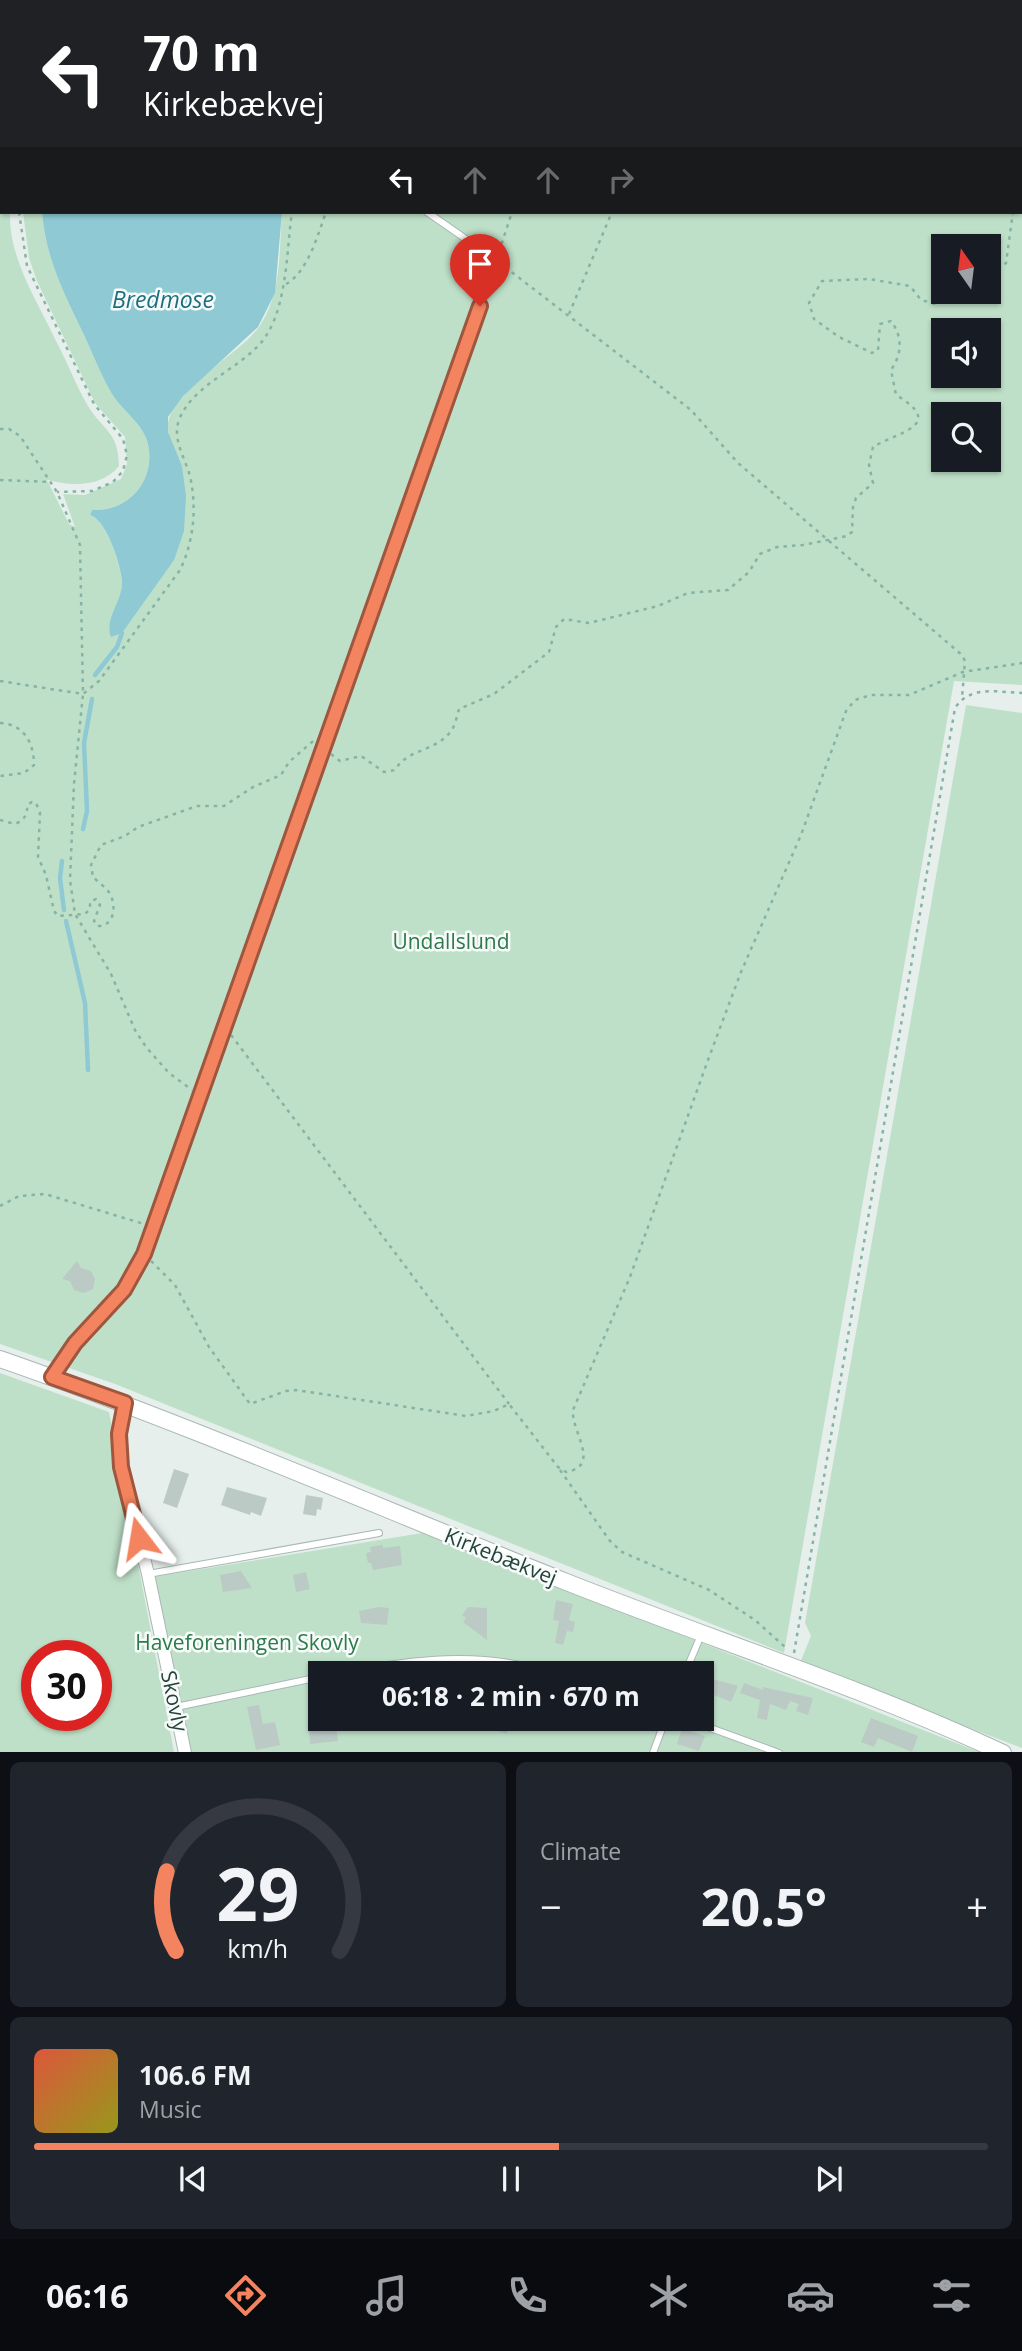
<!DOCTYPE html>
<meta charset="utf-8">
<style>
:root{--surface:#171b24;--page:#20242c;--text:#f1f3f6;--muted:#9ea1a6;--line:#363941;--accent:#f4845f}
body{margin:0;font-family:"Open Sans",sans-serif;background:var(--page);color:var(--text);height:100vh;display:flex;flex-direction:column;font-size:26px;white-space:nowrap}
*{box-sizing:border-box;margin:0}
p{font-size:23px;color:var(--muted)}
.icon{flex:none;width:38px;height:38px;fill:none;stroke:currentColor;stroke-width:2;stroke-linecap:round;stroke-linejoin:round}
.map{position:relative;height:1752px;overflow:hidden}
.details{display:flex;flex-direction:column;gap:10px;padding:10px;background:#0d0f14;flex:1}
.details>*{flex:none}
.banner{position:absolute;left:0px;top:0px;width:1022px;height:214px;box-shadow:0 2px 5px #0004;background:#202124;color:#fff;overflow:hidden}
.needle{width:46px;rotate:346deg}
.tools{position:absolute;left:931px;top:234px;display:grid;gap:14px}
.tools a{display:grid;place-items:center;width:70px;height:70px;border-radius:0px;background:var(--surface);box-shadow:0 2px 5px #0004;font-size:35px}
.speed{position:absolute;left:21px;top:1640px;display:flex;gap:14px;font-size:35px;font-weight:700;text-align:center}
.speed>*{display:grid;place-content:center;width:91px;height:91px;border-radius:50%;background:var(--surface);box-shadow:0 2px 5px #0004;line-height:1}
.speed .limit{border:10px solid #d22;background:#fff;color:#111}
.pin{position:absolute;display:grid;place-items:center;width:60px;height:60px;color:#fff;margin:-72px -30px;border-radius:50% 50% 50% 0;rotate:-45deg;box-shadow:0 0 7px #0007}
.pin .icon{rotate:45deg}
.me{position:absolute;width:77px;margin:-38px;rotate:346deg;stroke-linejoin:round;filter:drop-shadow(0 0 5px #0008)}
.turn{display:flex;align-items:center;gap:24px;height:147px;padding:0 28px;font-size:32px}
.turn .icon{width:91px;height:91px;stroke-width:2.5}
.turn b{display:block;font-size:49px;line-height:60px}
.lanes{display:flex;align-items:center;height:66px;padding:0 28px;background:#0003;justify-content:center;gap:35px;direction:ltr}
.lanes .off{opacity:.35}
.big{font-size:52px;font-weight:700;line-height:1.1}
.details .card{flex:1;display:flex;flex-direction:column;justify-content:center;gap:10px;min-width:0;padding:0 24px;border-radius:10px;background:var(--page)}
.details .dial{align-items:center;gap:0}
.dial svg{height:182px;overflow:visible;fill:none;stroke:var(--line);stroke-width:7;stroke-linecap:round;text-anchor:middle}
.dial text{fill:var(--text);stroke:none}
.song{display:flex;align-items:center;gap:21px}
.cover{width:84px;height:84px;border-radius:10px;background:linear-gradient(135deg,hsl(10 70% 55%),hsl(60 70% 35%))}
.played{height:7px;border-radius:4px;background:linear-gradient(90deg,var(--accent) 55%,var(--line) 55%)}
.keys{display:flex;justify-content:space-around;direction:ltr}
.heat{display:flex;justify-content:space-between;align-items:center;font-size:38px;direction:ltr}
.details .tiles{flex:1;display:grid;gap:10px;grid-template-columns:1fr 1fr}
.card:last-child{grid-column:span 2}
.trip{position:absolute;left:308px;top:1661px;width:406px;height:70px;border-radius:0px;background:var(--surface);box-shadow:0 2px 5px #0004;font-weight:700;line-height:70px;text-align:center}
.menu{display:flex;height:112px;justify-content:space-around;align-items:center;background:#090b0e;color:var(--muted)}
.menu .icon{width:49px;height:49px}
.menu .active{color:var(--accent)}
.menu b{font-size:32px;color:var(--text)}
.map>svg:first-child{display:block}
</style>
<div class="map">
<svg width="1022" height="1753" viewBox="0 0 1022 1753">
<rect width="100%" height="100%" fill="#e6efeb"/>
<g fill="#bfe0c8" fill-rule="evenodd">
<path d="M0,0H271L2,2V212H10C8,258 38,302 57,343C68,363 76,386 88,406C105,433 118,431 119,466C101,488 71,486 47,480L69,524L75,527L63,494L85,495L121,479L127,464L125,437L95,403L37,281L29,258L23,212H42C46,259 63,291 83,333C92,352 100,373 111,391C121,410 143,423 148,444C156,481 128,512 92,510L90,515C106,519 122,568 122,584C122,602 104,618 112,637L182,466C177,455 169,442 168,431C164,393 238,356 259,327C282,294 279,250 282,212H1020V2L323,0H1022V685L954,681L784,1653L115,1384L0,1344ZM943,247H989V292H943ZM943,331H989V376H943ZM943,415H989V460H943Z"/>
<polygon points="966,705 1022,713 1022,1748 800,1663 811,1636 805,1623"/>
<path d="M0,1373L109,1412L174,1752L0,1753ZM37,1656H96V1715H37Z"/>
<path d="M422,1533L979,1752H190L153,1577ZM320,1673H702V1718H320Z"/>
</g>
<path fill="#8ec9d4" d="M42,212H282L275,293L258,327L183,396L168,417V432L182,466L186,496L184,531L174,560L122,633L111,637C104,618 122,602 122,583C122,567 106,519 90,515L92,510C128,512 156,481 148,444C143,423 121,410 111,392C100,373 92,352 83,333C63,291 46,259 42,212Z"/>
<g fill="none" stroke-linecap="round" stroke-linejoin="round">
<g stroke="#8ec9d4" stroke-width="4.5">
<polyline points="95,675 117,647 122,633"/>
<polyline points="83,829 87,811 84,743 92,699"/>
<polyline points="62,861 60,878 64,910"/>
<polyline points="66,921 85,1003 88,1070"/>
</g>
</g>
<g fill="#bbcac4">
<polygon points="77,1261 81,1268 91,1271 95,1279 93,1289 84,1293 74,1290 70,1281 62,1279"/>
<polygon points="174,1469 189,1474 177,1508 163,1503"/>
<polygon points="227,1487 267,1498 261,1516 251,1512 250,1515 221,1505"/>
<polygon points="306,1495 323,1498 321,1510 317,1509 316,1516 303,1514"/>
<polygon points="383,1545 383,1548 400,1546 402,1565 373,1570 371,1563 368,1563 366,1553 371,1552 370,1547"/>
<polygon points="241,1571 252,1588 223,1592 220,1575"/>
<polygon points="306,1572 310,1589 296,1592 293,1575"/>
<polygon points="556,1600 573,1604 569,1620 575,1622 573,1632 567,1631 563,1645 555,1643 559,1621 553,1620"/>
<polygon points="379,1607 389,1608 387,1625 361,1623 359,1611"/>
<polygon points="468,1607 487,1608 487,1640 463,1622 466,1618 462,1615"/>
<polygon points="713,1679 738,1686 731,1702 707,1692"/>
<polygon points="744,1683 763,1690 763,1687 813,1698 808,1715 796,1711 799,1704 790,1701 786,1710 770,1704 767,1720 757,1718 760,1700 740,1693"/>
<polygon points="259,1705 263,1724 275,1722 280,1745 256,1750 247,1707"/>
<polygon points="493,1718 510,1718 507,1734 491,1729"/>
<polygon points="871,1718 918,1736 912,1752 878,1738 874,1747 861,1742"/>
<polygon points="336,1727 338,1741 310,1744 309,1730"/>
<polygon points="682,1728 705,1736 699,1751 677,1744"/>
</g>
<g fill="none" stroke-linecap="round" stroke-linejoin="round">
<defs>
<g id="service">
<polyline points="53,1375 75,1343 123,1290 144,1254 496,260 427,212"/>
<polyline points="148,1574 379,1533"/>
<path d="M342,1673C411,1659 482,1650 550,1673"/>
<polyline points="685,1673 701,1635"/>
<polyline points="176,1707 320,1677"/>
<polyline points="683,1718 779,1753"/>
<polyline points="653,1753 666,1718"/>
</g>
<polyline id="minor" points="126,1403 119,1434 121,1467 148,1574 185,1753"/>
<path id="tertiary" d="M0,1359C193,1426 380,1508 569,1583C713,1640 862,1687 1003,1753"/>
</defs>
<use href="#service" stroke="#a8b8b2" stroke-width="8"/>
<use href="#minor" stroke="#a8b8b2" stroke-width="14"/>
<use href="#tertiary" stroke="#a8b8b2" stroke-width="18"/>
<g stroke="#86b3a5" stroke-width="2.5" stroke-dasharray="3.5 5" stroke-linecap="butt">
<polyline points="719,0 725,2"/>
<polyline points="852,0 853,2"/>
<polyline points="130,2 131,0"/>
<polyline points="337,2 337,0"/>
<polyline points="583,2 584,0"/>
<polyline points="746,2 747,0"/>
<polyline points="1020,36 1022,37"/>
<polyline points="1020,83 1022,84"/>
<polyline points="1020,133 1022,133"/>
<polyline points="0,162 2,160"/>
<polyline points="19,212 27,266 94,404 123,439 127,455 123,471 113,482 92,491 57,492"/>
<polyline points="499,252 512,212"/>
<polyline points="505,267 691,410 738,463 962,655 965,661 962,698"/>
<polyline points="989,271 999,268 1006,263 1013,212"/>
<path d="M286,284C308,272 318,234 326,212"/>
<polyline points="569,314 612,212"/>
<polyline points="0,429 9,429 20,436 57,492 80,545 83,694 74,784 70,880 75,914 111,974 135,1030 146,1047 169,1073 192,1090"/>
<polyline points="0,480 51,482"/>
<path d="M0,681L83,694L99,681L180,570C194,541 197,507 190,476C185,458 172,439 179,420C191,388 233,371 256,348C288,318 286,252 292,212"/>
<path d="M0,723C24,724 34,743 34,765L24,773L0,776"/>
<path d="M331,754L340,761L361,756L384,772L395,770C408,748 436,752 451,731C455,726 457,716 459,709L494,694L549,652L556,627L564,619L589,623L658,606L688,593L728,590L749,572L760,554L777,547L803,545L847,536L852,532L853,507L856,498L873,483L869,465L873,447C898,432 947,425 896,395L891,370C902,354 903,337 891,321L880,324L878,350L872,353L839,337L814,319L809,303L822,281L869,279L910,286L921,300L936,304L948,292"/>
<path d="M0,820L15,824C24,820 28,815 27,805L32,802L36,803L40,813L38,857L46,875L54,911L58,916L85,914L90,909V902L96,899L100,905L94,921L97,926C114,927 117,907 110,894C107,888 98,882 93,877L91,865L101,845L125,836L138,827L197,806H224L253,787L281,775L289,762L312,742L317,741"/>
<polyline points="231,1035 509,1404"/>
<polyline points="0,1206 19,1196 45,1194 144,1224"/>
<path d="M151,1261L175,1285L209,1347L250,1404L286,1391L296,1390L466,1416L494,1411L509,1404L558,1467L566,1472C602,1466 571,1432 573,1410L630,1277L708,1060L741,972L801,835L846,711L855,700L871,695H909L963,672L1022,663"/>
<polyline points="560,1470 610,1541 622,1552 709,1590 755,1620 785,1647"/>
<path d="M794,1653L955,708C970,685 997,692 1022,693"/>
</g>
<use href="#service" stroke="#fff" stroke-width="6"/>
<use href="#minor" stroke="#fff" stroke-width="12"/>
<use href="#tertiary" stroke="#fff" stroke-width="16"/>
</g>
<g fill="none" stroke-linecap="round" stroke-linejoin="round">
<defs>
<polyline id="route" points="139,1538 121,1467 119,1434 125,1403 52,1377 75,1343 124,1290 144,1254 480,306"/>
</defs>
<use href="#route" stroke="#9f563e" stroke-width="18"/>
<use href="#route" stroke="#f4845f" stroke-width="12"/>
</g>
<g text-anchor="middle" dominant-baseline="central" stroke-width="5" stroke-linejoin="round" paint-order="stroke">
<g font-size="21" fill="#2d7a4b" stroke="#f7fbf9">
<text x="451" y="941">Undallslund</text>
<text x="247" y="1642">Haveforeningen Skovly</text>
</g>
<g font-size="21" fill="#24423a" stroke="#f7fbf9">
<text transform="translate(501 1556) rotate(22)">Kirkebækvej</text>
<text transform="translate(175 1701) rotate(78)">Skovly</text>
</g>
<g font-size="23" font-style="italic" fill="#1c6f80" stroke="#f7fbf9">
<text x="163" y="299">Bredmose</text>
</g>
</g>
</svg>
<div class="tools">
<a><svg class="needle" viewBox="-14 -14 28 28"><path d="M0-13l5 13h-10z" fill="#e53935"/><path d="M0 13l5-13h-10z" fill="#9ea1a6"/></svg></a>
<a><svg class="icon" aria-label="sound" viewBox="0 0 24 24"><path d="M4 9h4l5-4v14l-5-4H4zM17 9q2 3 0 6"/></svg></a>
<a><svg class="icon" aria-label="search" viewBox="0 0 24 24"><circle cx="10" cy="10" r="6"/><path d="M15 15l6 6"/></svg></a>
</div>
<div class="speed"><div class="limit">30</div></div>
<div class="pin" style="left:480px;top:306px;background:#d93025"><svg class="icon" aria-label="arrive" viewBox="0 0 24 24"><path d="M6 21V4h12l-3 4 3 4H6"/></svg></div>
<svg class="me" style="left:139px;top:1538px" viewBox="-20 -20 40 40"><path d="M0-17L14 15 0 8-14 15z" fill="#f4845f" stroke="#fff" stroke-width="4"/></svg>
<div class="trip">06:18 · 2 min · 670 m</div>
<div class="banner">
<div class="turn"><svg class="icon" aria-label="left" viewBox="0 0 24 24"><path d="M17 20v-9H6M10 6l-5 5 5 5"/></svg><div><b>70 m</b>Kirkebækvej</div></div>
<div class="lanes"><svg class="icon" aria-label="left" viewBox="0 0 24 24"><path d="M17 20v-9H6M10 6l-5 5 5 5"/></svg><svg class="icon off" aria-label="ahead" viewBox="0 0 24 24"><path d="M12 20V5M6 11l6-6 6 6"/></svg><svg class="icon off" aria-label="ahead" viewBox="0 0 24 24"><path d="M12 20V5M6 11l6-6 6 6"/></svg><svg class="icon off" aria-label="right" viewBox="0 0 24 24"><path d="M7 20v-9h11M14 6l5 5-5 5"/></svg></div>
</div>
</div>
<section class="details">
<div class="tiles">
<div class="card dial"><svg viewBox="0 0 100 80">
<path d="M14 69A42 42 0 1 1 86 69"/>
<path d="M14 69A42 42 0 0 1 10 34" stroke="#f4845f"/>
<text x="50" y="56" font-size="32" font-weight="700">29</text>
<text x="50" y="72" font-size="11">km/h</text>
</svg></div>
<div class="card"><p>Climate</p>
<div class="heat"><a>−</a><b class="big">20.5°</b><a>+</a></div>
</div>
<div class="card">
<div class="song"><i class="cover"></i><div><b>106.6 FM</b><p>Music</p></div></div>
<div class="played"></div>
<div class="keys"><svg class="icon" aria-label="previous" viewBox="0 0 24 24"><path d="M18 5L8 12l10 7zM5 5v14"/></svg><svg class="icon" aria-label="pause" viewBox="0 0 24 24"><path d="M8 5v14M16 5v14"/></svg><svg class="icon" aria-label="next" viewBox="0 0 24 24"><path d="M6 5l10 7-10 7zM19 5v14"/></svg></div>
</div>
</div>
</section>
<nav class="menu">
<b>06:16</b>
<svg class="icon active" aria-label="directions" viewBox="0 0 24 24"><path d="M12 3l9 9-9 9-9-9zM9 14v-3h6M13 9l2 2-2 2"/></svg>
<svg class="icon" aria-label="music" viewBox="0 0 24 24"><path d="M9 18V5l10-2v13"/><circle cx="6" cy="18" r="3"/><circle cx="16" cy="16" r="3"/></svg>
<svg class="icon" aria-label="phone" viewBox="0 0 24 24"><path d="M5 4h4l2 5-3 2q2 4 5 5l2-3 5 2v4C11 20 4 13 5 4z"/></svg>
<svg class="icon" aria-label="climate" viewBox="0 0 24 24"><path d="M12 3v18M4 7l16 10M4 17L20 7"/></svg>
<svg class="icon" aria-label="car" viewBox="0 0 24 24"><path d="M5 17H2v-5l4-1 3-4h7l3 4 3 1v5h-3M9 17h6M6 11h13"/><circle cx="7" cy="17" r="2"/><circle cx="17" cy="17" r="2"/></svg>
<svg class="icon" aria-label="filters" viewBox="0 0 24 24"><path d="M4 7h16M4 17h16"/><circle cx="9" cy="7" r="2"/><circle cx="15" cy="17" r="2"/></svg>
</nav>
